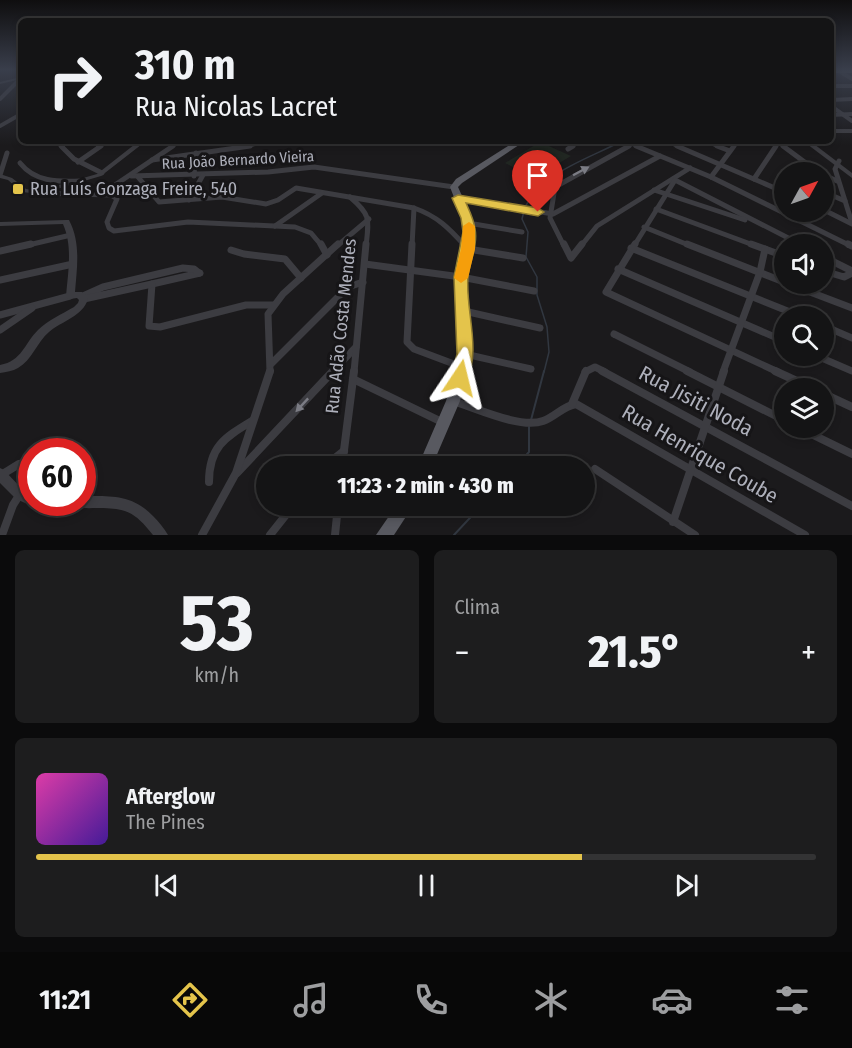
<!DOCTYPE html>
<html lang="pt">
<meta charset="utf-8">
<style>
:root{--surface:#141415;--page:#1d1d1e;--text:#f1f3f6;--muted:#9d9ea0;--line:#333334;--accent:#e4c44b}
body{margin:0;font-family:"Fira Sans Condensed",sans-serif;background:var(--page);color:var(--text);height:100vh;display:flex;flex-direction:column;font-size:22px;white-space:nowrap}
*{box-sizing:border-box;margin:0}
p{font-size:20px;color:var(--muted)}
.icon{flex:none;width:33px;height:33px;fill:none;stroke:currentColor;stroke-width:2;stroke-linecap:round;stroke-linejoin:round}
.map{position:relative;height:535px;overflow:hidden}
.details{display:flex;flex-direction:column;gap:15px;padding:15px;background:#0b0b0c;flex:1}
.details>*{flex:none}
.top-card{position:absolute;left:18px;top:18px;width:816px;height:126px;border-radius:9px;box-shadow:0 3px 9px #0003,0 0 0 2px var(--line);background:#141415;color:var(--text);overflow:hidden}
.needle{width:39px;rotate:50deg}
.controls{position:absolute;left:774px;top:162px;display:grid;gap:12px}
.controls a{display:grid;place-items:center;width:60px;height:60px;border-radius:50%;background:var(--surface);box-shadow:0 3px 9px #0003,0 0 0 2px var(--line);font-size:30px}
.speed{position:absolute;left:18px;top:438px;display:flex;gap:12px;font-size:30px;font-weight:700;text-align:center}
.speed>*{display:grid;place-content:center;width:78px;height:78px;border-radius:50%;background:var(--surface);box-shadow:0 3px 9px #0003,0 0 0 2px var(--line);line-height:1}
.speed .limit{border:9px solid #d22;background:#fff;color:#111}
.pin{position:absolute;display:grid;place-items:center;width:51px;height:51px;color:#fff;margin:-62px -26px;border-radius:50% 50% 50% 0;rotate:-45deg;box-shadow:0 0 6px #0007}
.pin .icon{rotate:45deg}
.me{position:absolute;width:66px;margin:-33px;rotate:10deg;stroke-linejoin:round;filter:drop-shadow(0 0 4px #0008)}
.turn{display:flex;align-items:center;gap:21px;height:126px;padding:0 18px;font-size:27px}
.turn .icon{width:78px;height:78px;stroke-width:2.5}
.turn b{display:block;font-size:42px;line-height:51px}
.big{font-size:45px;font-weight:800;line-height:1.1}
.details .widget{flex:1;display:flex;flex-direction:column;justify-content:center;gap:9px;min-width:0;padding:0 21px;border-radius:9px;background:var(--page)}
.details .dial{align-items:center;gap:0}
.dial b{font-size:78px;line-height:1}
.song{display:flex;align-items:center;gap:18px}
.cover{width:72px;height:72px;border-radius:9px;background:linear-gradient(135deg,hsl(320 70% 55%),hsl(260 70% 35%))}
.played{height:6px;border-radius:3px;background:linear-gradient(90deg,var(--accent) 70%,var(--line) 70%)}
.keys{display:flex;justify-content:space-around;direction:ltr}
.heat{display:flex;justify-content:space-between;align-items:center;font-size:33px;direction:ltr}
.details .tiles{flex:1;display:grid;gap:15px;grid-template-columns:1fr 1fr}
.widget:last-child{grid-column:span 2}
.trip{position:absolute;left:256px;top:456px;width:339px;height:60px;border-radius:30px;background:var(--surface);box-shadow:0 3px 9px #0003,0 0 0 2px var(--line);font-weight:800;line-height:60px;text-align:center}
.dock{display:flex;height:96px;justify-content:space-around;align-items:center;background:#080808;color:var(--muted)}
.dock .icon{width:42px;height:42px}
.dock .active{color:var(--accent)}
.dock b{font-size:27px;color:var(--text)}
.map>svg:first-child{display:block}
</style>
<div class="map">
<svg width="852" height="535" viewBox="0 0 852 535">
<rect width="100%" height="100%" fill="#1b1a1c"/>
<polygon fill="#212722" points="540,142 571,156 534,178 505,163"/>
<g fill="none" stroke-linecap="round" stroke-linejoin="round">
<g stroke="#313740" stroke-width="1.5">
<path d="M525,207C544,171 588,159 622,141"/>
<polyline points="524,211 522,219 528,232 526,257 537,277 537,295 547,327 549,352 544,372"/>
</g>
<g stroke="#313740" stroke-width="2">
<polyline points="531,420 544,371"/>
<polyline points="516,466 529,452 529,427"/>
<polyline points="454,535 481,506"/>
</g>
<g stroke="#3c3c41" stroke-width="4">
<polyline points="839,71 852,79"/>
<polyline points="831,86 852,86"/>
<polyline points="0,99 20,79"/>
<polyline points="831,100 852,99"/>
<polyline points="831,106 852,121"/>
<polyline points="831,115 852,114"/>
<polyline points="0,126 21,114"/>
<polyline points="831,131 852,131"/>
<polyline points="57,141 63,147"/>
<polyline points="666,141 680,147"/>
<polyline points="705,141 720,147"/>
<polyline points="777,141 785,147"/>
<polyline points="632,144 640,147"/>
<polyline points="98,147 107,141"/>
<polyline points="171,147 179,141"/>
<polyline points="245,147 265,141"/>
<polyline points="571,147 579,141"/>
<polyline points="626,147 632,144"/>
<polyline points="733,147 738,141"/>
<polyline points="775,147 778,142"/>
</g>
<g stroke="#3c3c41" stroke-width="5">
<polyline points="61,146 74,159 102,173"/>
<polyline points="636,146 711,177 851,246"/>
<polyline points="677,146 784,192"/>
<polyline points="717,146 730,151"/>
<polyline points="783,146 818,172"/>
<polyline points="568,149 573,146"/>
<polyline points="152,160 250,146"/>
<polyline points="839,161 835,169 852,223"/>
<polyline points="78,162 101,146"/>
<path d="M20,163C35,182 58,182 80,181"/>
<polyline points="798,172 804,164"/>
<polyline points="0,175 7,153"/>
<polyline points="824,175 837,181"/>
<polyline points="131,176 268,172 314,167 454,187"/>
<polyline points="194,176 196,153"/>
<path d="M138,177L159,202L222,197L266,204L278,200L296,188L414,208C437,216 449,228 465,246"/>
<polyline points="711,177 734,146"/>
<polyline points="673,179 800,244"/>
<polyline points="754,179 776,146"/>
<polyline points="654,190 745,220"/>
<polyline points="824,192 845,201"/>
<polyline points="38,193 111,195 117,199 107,222 109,228 114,231 188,222 295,227 311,233 322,246"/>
<polyline points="103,193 173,146"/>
<path d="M350,197C371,215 369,219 366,246"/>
<polyline points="458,198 553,214 660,156"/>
<polyline points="189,200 203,175"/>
<polyline points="656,209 756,246"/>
<polyline points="824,210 852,224"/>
<polyline points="468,223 522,232"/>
<polyline points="275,226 322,193"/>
<polyline points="644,227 691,246"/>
<polyline points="24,246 71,235"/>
<polyline points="337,246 369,219"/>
<polyline points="412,246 414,208"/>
<polyline points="564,246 550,218 555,187 629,146"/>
<polyline points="581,246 597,226 690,168"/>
<polyline points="634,246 675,180"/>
</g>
<g stroke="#3c3c41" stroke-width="7">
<polyline points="321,244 327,255"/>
<polyline points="412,244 407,342 414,349 462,367"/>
<polyline points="463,244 468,249 523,258"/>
<polyline points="564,244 571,258 582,244"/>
<polyline points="635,244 606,292 778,372"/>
<polyline points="687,244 784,282"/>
<polyline points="751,244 784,256"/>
<polyline points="848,244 852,246"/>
<polyline points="631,248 800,316"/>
<polyline points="231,250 244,254 285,259 301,278"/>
<polyline points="0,251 31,244"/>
<polyline points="824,257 852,271"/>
<polyline points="365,264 461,277 534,291"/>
<polyline points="618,269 784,341"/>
<polyline points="824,271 844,277 852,273"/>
<polyline points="200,273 152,284 149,326 160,327 246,305 273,305"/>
<polyline points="0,280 73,264"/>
<polyline points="789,284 852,308"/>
<polyline points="83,296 103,287 183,268 194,269 199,273"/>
<polyline points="84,299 152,284"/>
<polyline points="464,311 540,328"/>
<polyline points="0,315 70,296"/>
<polyline points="824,326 852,338"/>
<polyline points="0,330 32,308"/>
<polyline points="614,334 690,372"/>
<polyline points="465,354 531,369"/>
<polyline points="817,356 852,371"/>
<polyline points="271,364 348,287 363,282"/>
<polyline points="270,372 268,314 283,294 338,244"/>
<polyline points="332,372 356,347"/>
<polyline points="354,372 366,244"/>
<polyline points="585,372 595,367 605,372"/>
<polyline points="723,372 760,272 765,249"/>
</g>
<g stroke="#3c3c41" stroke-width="8">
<polyline points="602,371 852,506"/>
<polyline points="687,371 784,420"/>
<polyline points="775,371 812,388"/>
<polyline points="353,379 444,423"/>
<polyline points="824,394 852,407"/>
<path d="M453,401C476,408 520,429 543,421C555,417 563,406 576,404L805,535"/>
<polyline points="572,404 586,371"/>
<polyline points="799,428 852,454"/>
<polyline points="82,466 92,466"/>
<polyline points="325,466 344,451"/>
<polyline points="342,466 354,371"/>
<polyline points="595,469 695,535"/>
<polyline points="237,473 333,371"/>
<polyline points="1,475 19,464 32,462"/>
<path d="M209,482C209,447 224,438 252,421"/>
<polyline points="673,522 724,371"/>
<polyline points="2,535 13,505 20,494"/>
<polyline points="202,535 236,473 270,371"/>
<polyline points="270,535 293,506"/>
<polyline points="335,535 338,506"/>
</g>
<g fill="#3c3c41" fill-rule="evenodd">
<polygon points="21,77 21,79 0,84 0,82"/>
<polygon points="139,141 146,141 101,176 40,194 22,192 8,180 0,178 0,174 12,178 26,189 38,191 97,174"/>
<polygon points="803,141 810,141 852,173 852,178"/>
<path d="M66,220H69C81,243 77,267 75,292H82L88,299C83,316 62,321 49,332C37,342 32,360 18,368C13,371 6,372 0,373V365C22,361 24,344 38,330C48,320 62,314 74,307L78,303L79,300L77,298L70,299L67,298L66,296C68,272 73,247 63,224L0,226V222Z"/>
<polygon points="0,468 4,470 24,491 32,494 32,502 37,502 36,504 32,506 16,499 0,483"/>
<path d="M82,496C111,496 132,494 153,516C159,522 164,528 168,535H153C134,511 126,508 96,508C90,508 84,509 78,506L76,502H82Z"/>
</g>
<g fill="#585960" fill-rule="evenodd">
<rect x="831" y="70" width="21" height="3"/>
<polygon points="516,141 525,141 462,183 458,187 472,218 475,232 466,277 471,354 460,401 432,466 418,466 446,401 459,354 456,277 465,232 462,218 450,187 456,179"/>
<polygon points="396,506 413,506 394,535 376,535"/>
</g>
</g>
<defs><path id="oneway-solid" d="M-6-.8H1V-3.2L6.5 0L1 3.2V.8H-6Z" transform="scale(1.5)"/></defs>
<g fill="#7b7c84">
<use href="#oneway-solid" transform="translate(581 171) rotate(-28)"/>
<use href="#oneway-solid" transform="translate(302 405) rotate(133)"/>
</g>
<linearGradient id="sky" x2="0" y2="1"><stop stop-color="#0f0e0f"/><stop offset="0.48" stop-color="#393e4b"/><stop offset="1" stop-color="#393e4b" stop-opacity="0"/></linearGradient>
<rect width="852" height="145" fill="url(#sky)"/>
<path fill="#e4c44b" stroke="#947f31" stroke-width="1.5" d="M458,195L538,208L544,212L538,216L466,203C470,212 474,220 475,229C478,244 470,261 468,276C465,311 482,349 466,383L460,385L454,383L451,378L457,354L454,277L463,232L461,218L452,198Z"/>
<polygon fill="#f59e0b" points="469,222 475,226 475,249 468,278 461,283 454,278 461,249 463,226"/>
<rect fill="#e4c44b" stroke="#161517" stroke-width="2" x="12" y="183" width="12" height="12" rx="3"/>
<g text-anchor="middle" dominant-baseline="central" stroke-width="6" stroke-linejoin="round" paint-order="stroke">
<g font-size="15" fill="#aeb0bb" stroke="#161517">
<text transform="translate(238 160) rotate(-3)">Rua João Bernardo Vieira</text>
</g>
<g font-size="18" fill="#aeb0bb" stroke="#161517" text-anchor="start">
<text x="30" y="189">Rua Luís Gonzaga Freire, 540</text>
</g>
<g font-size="18" fill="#aeb0bb" stroke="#161517">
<text transform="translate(341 326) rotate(-84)">Rua Adão Costa Mendes</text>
</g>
<g font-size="21" fill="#aeb0bb" stroke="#161517">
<text transform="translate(696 401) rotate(28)">Rua Jisiti Noda</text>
<text transform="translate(700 454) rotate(30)">Rua Henrique Coube</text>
</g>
</g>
</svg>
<div class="controls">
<a><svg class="needle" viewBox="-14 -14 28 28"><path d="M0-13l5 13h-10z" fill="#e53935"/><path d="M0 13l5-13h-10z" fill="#9d9ea0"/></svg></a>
<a><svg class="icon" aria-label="sound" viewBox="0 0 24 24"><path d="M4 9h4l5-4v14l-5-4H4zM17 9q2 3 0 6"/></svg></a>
<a><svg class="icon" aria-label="search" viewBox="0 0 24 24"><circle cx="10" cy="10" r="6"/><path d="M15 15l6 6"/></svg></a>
<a><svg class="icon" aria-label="layers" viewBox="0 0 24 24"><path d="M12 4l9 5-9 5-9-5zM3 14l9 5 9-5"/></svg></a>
</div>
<div class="speed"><div class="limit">60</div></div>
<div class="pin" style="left:538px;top:212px;background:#d93025"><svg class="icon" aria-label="arrive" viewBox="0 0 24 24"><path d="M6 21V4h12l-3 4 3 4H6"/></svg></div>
<svg class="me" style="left:460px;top:378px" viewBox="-20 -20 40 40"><path d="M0-17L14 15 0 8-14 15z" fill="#e4c44b" stroke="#fff" stroke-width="4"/></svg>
<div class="trip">11:23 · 2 min · 430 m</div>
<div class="top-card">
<div class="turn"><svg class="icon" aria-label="right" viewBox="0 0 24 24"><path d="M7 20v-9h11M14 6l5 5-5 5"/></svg><div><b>310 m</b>Rua Nicolas Lacret</div></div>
</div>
</div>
<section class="details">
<div class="tiles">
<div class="widget dial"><b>53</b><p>km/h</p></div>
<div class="widget"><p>Clima</p>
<div class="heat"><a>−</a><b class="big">21.5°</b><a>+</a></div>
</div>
<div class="widget">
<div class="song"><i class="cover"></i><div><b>Afterglow</b><p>The Pines</p></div></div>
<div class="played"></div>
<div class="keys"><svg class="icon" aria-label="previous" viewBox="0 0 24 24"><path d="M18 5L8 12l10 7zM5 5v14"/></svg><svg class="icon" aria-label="pause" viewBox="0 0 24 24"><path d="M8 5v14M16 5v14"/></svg><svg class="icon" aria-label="next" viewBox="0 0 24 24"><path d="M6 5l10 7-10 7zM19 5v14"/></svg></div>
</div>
</div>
</section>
<nav class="dock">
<b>11:21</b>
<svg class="icon active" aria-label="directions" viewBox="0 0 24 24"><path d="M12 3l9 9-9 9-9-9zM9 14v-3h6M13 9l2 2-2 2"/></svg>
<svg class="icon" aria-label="music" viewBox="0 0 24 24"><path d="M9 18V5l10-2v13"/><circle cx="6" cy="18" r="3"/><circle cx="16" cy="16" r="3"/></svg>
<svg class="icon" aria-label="phone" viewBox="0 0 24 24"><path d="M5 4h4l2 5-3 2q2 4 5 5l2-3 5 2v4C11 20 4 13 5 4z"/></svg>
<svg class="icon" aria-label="climate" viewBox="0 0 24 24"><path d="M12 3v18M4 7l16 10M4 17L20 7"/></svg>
<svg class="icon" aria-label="car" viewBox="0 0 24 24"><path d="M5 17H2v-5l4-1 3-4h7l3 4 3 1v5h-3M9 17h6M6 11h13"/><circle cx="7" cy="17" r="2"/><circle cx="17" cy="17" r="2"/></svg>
<svg class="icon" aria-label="filters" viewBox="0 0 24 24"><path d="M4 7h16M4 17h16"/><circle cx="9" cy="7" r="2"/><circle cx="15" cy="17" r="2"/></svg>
</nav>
